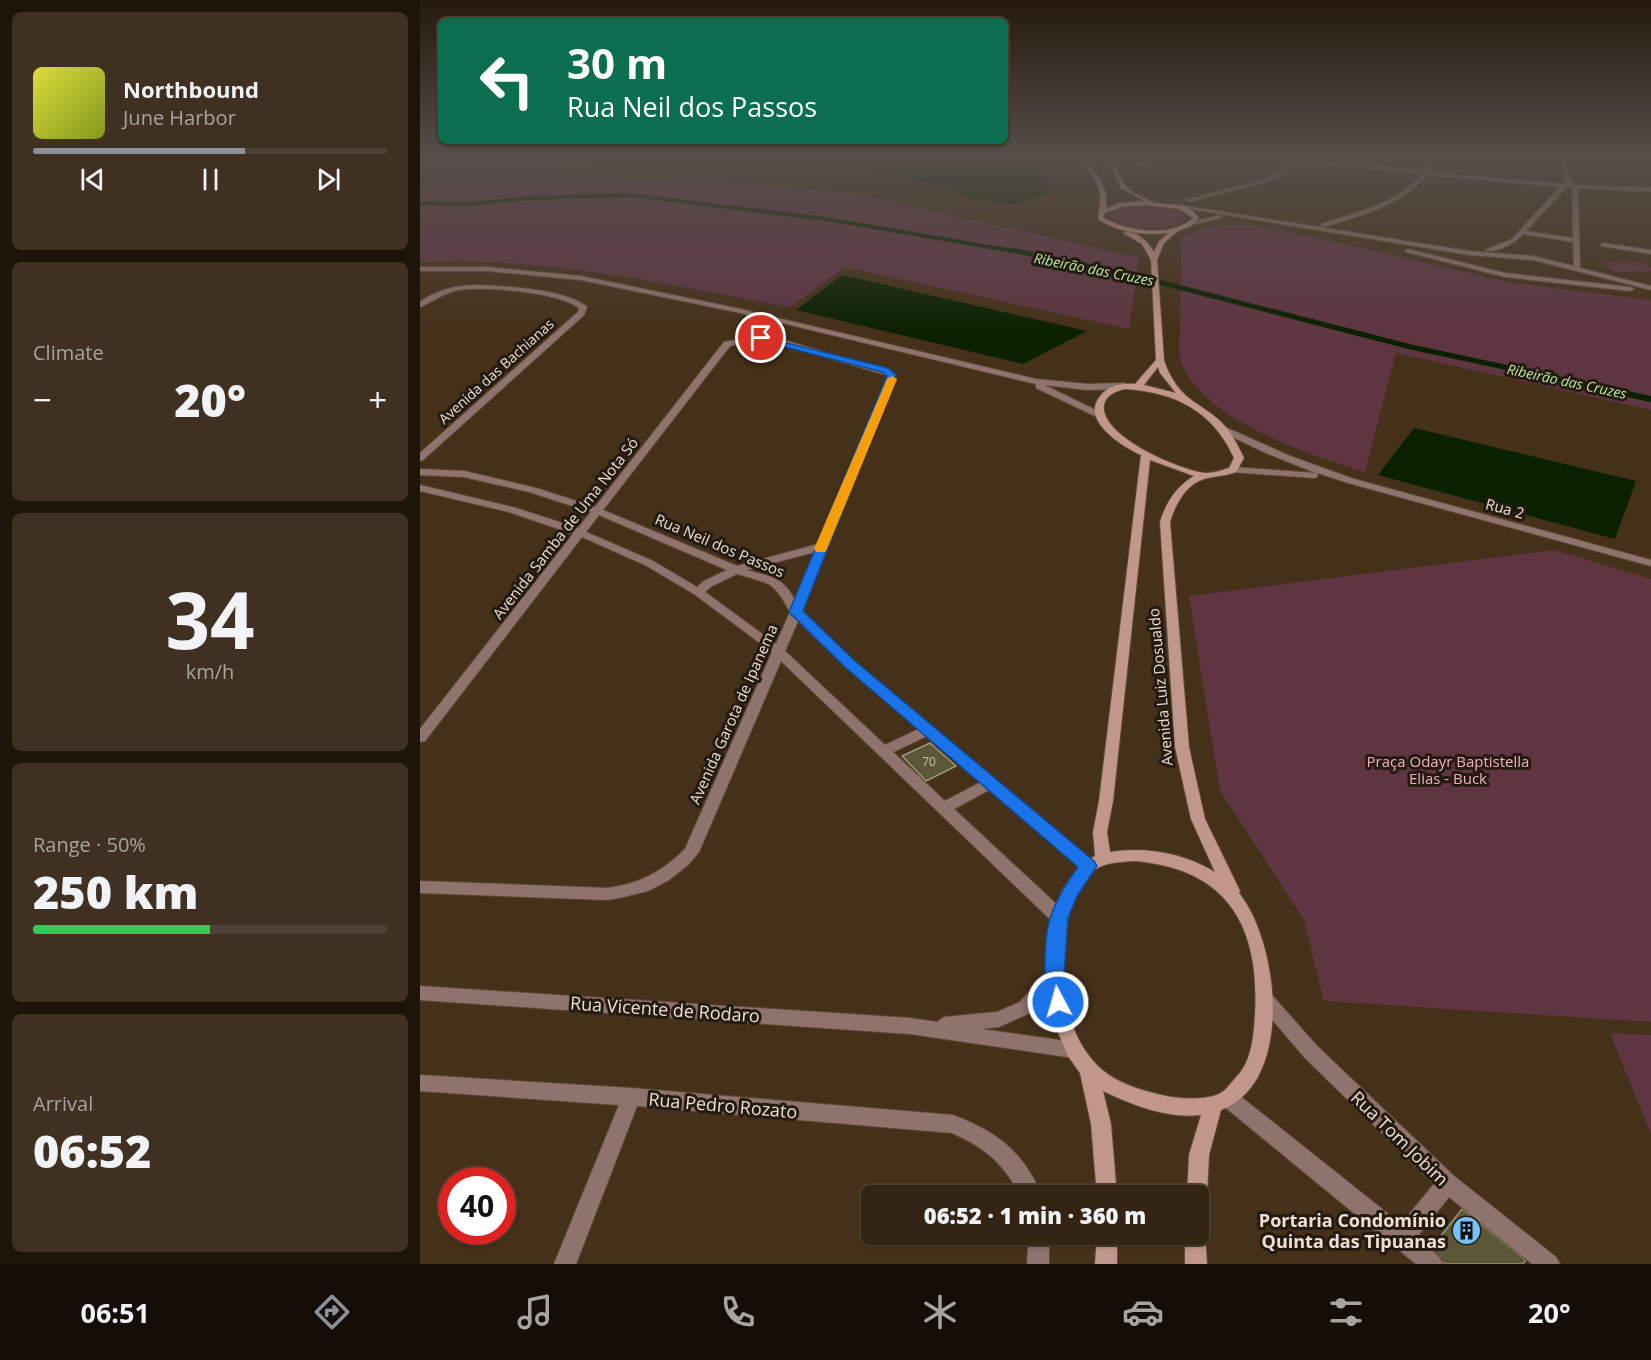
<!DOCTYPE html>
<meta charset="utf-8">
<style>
:root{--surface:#342413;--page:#3f3021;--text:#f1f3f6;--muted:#a9a4a0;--line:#4e4133;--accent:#8c9099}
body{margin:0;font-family:"Open Sans",sans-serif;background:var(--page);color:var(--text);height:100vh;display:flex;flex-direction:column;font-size:22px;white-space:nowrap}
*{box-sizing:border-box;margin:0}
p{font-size:20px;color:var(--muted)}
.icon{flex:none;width:33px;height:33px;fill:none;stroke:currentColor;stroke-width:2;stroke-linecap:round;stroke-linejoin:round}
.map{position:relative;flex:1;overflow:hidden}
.details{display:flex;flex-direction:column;gap:12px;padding:12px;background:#1d140a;width:420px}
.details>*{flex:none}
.hud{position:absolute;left:18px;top:18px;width:570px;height:126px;border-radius:9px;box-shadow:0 2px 4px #0004,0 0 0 2px var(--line);background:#0b6e4f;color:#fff;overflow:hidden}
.speed{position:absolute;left:18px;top:1167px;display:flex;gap:12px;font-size:30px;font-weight:700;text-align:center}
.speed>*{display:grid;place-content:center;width:78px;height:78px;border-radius:50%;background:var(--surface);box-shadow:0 2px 4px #0004,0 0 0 2px var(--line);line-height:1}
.speed .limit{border:9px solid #d22;background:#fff;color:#111}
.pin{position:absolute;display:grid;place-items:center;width:51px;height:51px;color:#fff;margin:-26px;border:3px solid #fff;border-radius:50%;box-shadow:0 2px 6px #0007}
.me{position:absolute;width:66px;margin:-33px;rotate:354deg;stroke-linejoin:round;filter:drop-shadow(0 0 4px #0008)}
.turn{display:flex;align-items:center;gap:21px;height:126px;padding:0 30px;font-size:27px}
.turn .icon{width:78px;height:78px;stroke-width:2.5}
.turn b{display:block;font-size:42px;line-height:51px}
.big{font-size:45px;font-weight:800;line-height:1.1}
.details .widget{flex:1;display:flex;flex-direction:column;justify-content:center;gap:9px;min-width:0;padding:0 21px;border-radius:9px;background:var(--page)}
.details .dial{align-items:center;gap:0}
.dial b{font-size:78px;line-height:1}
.song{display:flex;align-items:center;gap:18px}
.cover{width:72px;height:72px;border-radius:9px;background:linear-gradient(135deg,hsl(60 70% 55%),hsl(70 70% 35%))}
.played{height:6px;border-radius:3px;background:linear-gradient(90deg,var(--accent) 60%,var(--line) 60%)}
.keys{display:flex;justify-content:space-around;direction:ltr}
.heat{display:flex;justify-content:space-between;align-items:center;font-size:33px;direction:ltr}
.charge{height:9px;border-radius:4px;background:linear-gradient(90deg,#34c759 50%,var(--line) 0)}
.trip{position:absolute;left:441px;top:1185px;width:348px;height:60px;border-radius:9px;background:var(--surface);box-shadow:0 2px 4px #0004,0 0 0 2px var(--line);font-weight:800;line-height:60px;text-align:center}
.tab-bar{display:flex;height:96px;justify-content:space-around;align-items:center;background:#150e08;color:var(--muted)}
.tab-bar .icon{width:42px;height:42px}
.tab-bar .on{color:var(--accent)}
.tab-bar b{font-size:27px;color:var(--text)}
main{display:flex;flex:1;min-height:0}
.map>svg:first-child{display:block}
</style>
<main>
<section class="details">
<div class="widget">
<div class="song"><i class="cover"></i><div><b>Northbound</b><p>June Harbor</p></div></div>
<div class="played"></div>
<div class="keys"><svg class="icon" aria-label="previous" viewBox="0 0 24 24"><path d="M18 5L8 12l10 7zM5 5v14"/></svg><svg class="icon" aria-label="pause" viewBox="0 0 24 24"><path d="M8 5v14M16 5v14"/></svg><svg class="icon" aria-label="next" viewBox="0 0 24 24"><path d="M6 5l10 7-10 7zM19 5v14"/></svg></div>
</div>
<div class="widget"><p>Climate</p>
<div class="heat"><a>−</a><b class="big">20°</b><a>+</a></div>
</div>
<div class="widget dial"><b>34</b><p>km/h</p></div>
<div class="widget"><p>Range · 50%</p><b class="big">250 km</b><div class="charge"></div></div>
<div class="widget"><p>Arrival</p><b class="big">06:52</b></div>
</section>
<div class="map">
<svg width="1231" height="1264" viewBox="0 0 1231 1264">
<rect width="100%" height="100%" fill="#453019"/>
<g fill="#5f3542">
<path d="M0,157H211L139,176L334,184L437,194L719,258L709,329L425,267L370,307C248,285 126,256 0,262Z"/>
<path d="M726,205L750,208L765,214L767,219C753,232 702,232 689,216L697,209Z"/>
<path d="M831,225L939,247L1087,282L1231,300V410L976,353L945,472C891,455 783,421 761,362C758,353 760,339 760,330C761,299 761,268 761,238L789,226Z"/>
<polygon points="1223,262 1231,268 1231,271 1194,272 1182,263"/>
<polygon points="1134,550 1231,579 1231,1022 904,1001 884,920 800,791 769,596"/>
<polygon points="1190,1033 1231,1035 1231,1134"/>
</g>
<g fill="#0a2101">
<polygon points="340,157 569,157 604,163 629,179 628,194 593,204 558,200 491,178 379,159"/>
<polygon points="422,275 667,331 603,364 376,310"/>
<polygon points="994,428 1216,481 1195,539 958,475"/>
</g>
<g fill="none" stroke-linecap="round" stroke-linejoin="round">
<polyline stroke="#0a2101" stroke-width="4" points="0,203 49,204 111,198 210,195 406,219 599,252"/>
<polyline stroke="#0a2101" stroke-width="5" points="592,250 723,278 991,347 1103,371"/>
<polyline stroke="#0a2101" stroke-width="6" points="1096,370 1231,399"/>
</g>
<g fill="#5b5838" stroke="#9a9775" stroke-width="1.5">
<polygon points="510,743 536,766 506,781 482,756"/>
<polygon points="1042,1209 1106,1260 1103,1264 1025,1264 1009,1251"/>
</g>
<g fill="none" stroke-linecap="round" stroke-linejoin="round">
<defs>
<g id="street">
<polygon points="740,157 748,157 721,166 716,165"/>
<path d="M833,157L881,158L1004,171L1008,157H1013L1009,172L1143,184L1147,181L1137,157H1142L1152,180L1156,185L1231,188V192L1158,188L1160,268L1231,286V290L1113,260L1049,255L751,206L754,204L1049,251L1113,256L1154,266L1153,242L1103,234C1095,243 1076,254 1065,250L1092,239L1140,187L1007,175C983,205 939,217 903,227L901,224C935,213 978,203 1002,174L881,163L858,177L844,183L768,202L765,200L840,181L875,162ZM1146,188H1152L1153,238L1106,231Z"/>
<polygon points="800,215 802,218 775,224 772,222"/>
<polygon points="1183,243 1231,250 1231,254 1181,246 1181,244"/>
<polygon points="988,249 1085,273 1210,287 1214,289 1210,291 1085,277 986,252 985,251"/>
<polygon points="0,267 66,267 161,276 316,308 616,379 667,384 705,383 709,386 705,389 667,390 624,385 682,413 683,415 679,418 616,388 616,384 316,312 161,280 66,271 0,271"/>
<path d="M57,285C84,286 147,289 167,307L164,315L3,460L0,461V453L158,312L159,308C138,292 60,285 34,291C21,295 12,302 0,307V302C17,290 36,285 57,285Z"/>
<path d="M332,337H354L474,373L476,379L382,611L434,661L673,861L676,865L673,869L668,871L663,869L569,790L534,809L645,912L647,917L645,922L639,923L633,922L361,661L279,852L268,865L249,880L228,891L199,898L187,900L0,893V881L187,888C219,884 242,872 265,849L352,652L274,594L225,565L162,537L5,741L0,742V729L153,534L89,512L0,491V485L96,508L158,528L171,512L109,492L44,477L0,475V469L44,471L116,488L175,507L304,342ZM332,341H351L466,375L468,379L398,544L317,566L183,510L310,346ZM179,515L307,570L284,581L277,587L233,561L166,532ZM395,552L375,600C362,576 351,577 327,570ZM317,574C350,584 353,580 370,612L356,644L285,592L292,586ZM378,621L426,667L499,729L465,745L365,651ZM507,736L561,782L525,801L473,752Z"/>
<polygon points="805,427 870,456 934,479 1231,560 1231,566 928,483 898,473 897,477 894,478 810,472 808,470 813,467 896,473 848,454 802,432 802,428"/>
<polygon points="634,968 640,970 642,975 612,1012 579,1027 561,1029 654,1042 660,1044 663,1050 660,1056 654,1058 490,1034 0,1000 0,986 490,1018 517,1022 524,1017 577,1012 600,1002 628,970"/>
<polygon points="845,992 851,994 897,1046 1034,1176 1136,1257 1140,1264 1112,1264 1029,1197 997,1237 1019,1257 1023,1264 996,1264 801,1104 799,1098 801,1092 808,1089 815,1092 981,1224 1014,1184 885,1058 839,1004 836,999 839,994"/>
<path d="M0,1075L211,1088L533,1115C577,1132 603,1151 622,1196H601C583,1163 566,1148 532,1133L217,1106L156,1264H134L199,1105L0,1091Z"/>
<polygon points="609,1234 629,1234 629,1264 607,1264"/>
</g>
<g id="secondary">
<path d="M657,157H662C677,171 689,187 686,209L700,203L725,201L701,188L690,166L680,157C699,157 698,183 712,192C718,195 728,200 732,202C751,208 764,198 779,218L771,226L758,231L744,243L737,260L744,360C748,374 758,390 770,399C782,408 794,414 804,425C813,435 818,446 824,458L816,472C806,476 794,476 784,479C766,484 755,505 750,522L769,747L785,819L820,891L819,893C859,943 875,1082 801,1110L789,1155L787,1196L784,1203L778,1205V1196H767L769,1155L781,1115C748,1119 712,1105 683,1091L691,1124L697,1196H677L671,1124L660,1073L648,1056L635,1025L628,998L625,968L627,939L633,911L644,887L662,863L675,856L673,832L679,801L721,455C702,446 659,420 681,395C689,385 703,383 715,384L736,360L731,260L722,244L703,233C715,229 728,241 734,252L739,241L749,233C726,236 698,233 678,219C684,185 678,183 657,157ZM727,205L759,209L773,218C752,238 706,232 683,217L685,213L701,207ZM738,367L740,373L756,393L724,385ZM705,389C755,392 793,411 814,458L809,468C802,470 794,473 786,473C761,471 679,436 684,405C686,395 696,391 705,389ZM730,460L774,476C756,487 746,502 740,522L755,747L771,819L795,872C764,853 725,846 690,852L687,832L693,801ZM715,861C807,869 840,925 835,1014C834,1033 832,1059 819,1074C814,1079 809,1086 804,1091C791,1101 762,1099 746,1096C723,1091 694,1083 677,1065C638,1026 634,947 655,898C659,888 666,875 676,869C686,862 702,862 715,861Z"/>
<polygon points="778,1225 782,1227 785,1234 787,1264 765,1264 765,1234 778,1234"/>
<polygon points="677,1234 697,1234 697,1264 675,1264"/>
</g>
</defs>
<use href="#street" stroke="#604c37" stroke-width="2"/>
<use href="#secondary" stroke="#604c37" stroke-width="2"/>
<use href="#street" fill="#8f736d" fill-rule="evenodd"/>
<use href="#secondary" fill="#c1968b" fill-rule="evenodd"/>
</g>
<linearGradient id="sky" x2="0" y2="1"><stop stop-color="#261a0e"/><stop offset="0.47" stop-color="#564e49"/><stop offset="1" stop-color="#564e49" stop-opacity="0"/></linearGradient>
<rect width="1231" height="334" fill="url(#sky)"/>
<path fill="#1a73e8" stroke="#114b97" stroke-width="1.5" d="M338,336L468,368L476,375L383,611L435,661L674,861L677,866L657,896L648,918L644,975L648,1002L645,1008L638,1011L631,1008C622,991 624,934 631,916C637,898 647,882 658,867L425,667L369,612L467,376L462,372L338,340Z"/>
<polygon fill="#f59e0b" points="472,376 477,379 407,549 405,552 396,552 394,549 467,379"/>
<defs>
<symbol id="building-disc" viewBox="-11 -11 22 22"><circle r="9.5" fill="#73c1f5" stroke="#241a10"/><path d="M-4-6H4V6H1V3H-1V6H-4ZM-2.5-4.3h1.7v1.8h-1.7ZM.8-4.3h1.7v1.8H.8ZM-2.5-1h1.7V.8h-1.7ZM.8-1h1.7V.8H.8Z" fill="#111"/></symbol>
</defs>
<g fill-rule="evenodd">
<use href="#building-disc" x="1030" y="1214" width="33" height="33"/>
</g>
<g text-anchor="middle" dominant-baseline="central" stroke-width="6" stroke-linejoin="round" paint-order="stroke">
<g font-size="12" fill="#c8beac">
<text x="509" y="761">70</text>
</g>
<g font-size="14" font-style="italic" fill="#b7eba2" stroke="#241a10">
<text transform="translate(674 269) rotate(11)">Ribeirão das Cruzes</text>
<text transform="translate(1147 381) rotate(12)">Ribeirão das Cruzes</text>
</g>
<g font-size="14" fill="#ede0d2" stroke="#241a10">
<text transform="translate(76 371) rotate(-42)">Avenida das Bachianas</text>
</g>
<g font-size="15" fill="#ede0d2" stroke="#241a10">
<text transform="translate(1085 508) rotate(15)">Rua 2</text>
<text transform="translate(145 528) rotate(-52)">Avenida Samba de Uma Nota Só</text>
<text transform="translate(300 545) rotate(23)">Rua Neil dos Passos</text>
<text transform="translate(740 687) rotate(-95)">Avenida Luiz Dosualdo</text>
<text transform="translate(313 714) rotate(-66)">Avenida Garota de Ipanema</text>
</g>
<g font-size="15" fill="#f5adc2" stroke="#241a10">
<text x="1028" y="761">Praça Odayr Baptistella<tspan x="1028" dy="17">Elias - Buck</tspan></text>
</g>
<g font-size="18" fill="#ede0d2" stroke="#241a10">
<text transform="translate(245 1009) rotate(4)">Rua Vicente de Rodaro</text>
<text transform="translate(303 1105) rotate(5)">Rua Pedro Rozato</text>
<text transform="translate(980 1138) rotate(44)">Rua Tom Jobim</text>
</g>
<g font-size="18" font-weight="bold" fill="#ede0d2" stroke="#241a10" text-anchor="end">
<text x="1026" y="1220">Portaria Condomínio<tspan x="1026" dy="21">Quinta das Tipuanas</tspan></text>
</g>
</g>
</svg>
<div class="speed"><div class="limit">40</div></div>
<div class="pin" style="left:341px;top:338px;background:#d93025"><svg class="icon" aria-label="arrive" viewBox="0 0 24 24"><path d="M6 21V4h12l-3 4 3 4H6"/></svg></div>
<svg class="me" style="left:638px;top:1002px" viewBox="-20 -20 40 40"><circle r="17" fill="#1a73e8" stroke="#fff" stroke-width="3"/><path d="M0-11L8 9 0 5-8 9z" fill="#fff"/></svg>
<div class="trip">06:52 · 1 min · 360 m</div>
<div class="hud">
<div class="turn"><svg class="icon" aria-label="left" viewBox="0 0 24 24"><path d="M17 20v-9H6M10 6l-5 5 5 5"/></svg><div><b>30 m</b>Rua Neil dos Passos</div></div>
</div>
</div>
</main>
<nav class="tab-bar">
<b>06:51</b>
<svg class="icon on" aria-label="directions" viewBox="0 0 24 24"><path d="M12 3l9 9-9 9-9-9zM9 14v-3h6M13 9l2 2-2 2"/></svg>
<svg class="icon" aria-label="music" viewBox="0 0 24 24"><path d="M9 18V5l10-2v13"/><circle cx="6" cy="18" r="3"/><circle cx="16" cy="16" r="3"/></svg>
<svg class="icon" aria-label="phone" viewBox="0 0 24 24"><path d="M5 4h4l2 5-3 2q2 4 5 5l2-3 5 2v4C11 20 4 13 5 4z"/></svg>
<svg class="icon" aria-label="climate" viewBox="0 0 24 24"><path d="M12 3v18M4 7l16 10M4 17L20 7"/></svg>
<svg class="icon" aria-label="car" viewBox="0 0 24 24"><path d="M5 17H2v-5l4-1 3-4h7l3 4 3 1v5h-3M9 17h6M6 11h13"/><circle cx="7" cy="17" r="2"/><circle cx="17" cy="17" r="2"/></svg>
<svg class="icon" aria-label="filters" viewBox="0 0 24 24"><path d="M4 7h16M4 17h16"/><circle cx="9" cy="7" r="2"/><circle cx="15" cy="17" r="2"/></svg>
<b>20°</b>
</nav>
